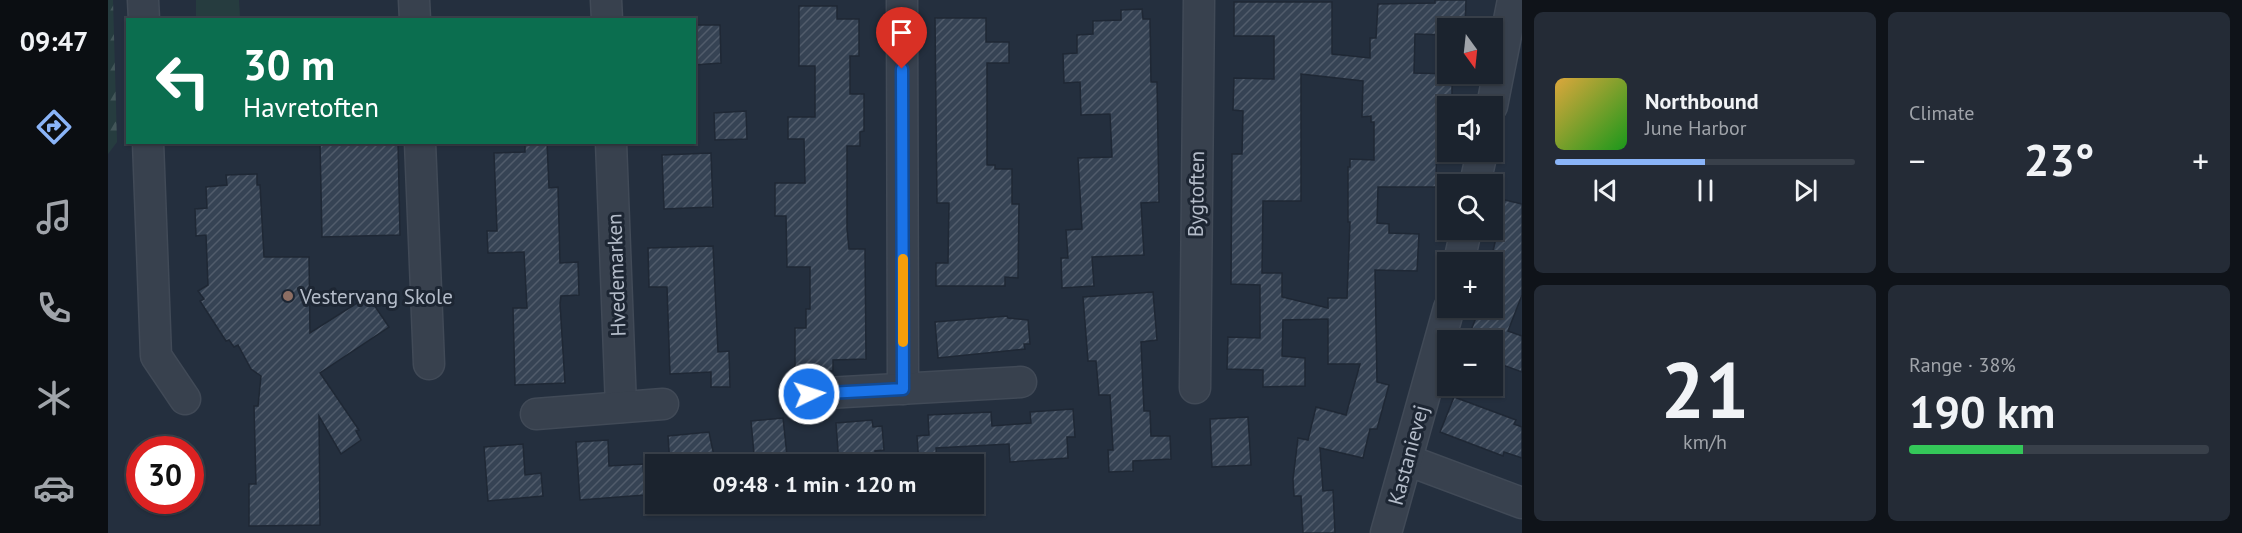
<!DOCTYPE html>
<meta charset="utf-8">
<style>
:root{--surface:#1b232e;--page:#242b36;--text:#f1f3f6;--muted:#a0a4aa;--line:#39404a;--accent:#8ab4f8}
body{margin:0;font-family:"PT Sans",sans-serif;background:var(--page);color:var(--text);height:100vh;display:flex;flex-direction:column;font-size:22px;white-space:nowrap}
*{box-sizing:border-box;margin:0}
p{font-size:20px;color:var(--muted)}
.icon{flex:none;width:33px;height:33px;fill:none;stroke:currentColor;stroke-width:2;stroke-linecap:round;stroke-linejoin:round}
.map{position:relative;flex:1;overflow:hidden}
.details{display:flex;flex-direction:column;gap:12px;padding:12px;background:#0f1319;width:720px}
.details>*{flex:none}
.guide{position:absolute;left:18px;top:18px;width:570px;height:126px;border-radius:0px;box-shadow:0 2px 4px #0004,0 0 0 2px var(--line);background:#0b6e4f;color:#fff;overflow:hidden}
.needle{width:39px;rotate:165deg}
.controls{position:absolute;left:1329px;top:18px;display:grid;gap:12px}
.controls a{display:grid;place-items:center;width:66px;height:66px;border-radius:0px;background:var(--surface);box-shadow:0 2px 4px #0004,0 0 0 2px var(--line);font-size:30px}
.speed{position:absolute;left:18px;top:436px;display:flex;gap:12px;font-size:30px;font-weight:700;text-align:center}
.speed>*{display:grid;place-content:center;width:78px;height:78px;border-radius:50%;background:var(--surface);box-shadow:0 2px 4px #0004,0 0 0 2px var(--line);line-height:1}
.speed .limit{border:9px solid #d22;background:#fff;color:#111}
.pin{position:absolute;display:grid;place-items:center;width:51px;height:51px;color:#fff;margin:-62px -26px;border-radius:50% 50% 50% 0;rotate:-45deg;box-shadow:0 0 6px #0007}
.pin .icon{rotate:45deg}
.me{position:absolute;width:66px;margin:-33px;rotate:86deg;stroke-linejoin:round;filter:drop-shadow(0 0 4px #0008)}
.turn{display:flex;align-items:center;gap:21px;height:126px;padding:0 18px;font-size:27px}
.turn .icon{width:78px;height:78px;stroke-width:2.5}
.turn b{display:block;font-size:42px;line-height:51px}
.big{font-size:45px;font-weight:700;line-height:1.1}
.details .card{flex:1;display:flex;flex-direction:column;justify-content:center;gap:9px;min-width:0;padding:0 21px;border-radius:9px;background:var(--page)}
.details .dial{align-items:center;gap:0}
.dial b{font-size:78px;line-height:1}
.song{display:flex;align-items:center;gap:18px}
.cover{width:72px;height:72px;border-radius:9px;background:linear-gradient(135deg,hsl(40 70% 55%),hsl(120 70% 35%))}
.played{height:6px;border-radius:3px;background:linear-gradient(90deg,var(--accent) 50%,var(--line) 50%)}
.keys{display:flex;justify-content:space-around;direction:ltr}
.heat{display:flex;justify-content:space-between;align-items:center;font-size:33px;direction:ltr}
.charge{height:9px;border-radius:4px;background:linear-gradient(90deg,#34c759 38%,var(--line) 0)}
.details .tiles{flex:1;display:grid;gap:12px;grid-template-columns:repeat(2,1fr)}
.trip{position:absolute;left:537px;top:454px;width:339px;height:60px;border-radius:0px;background:var(--surface);box-shadow:0 2px 4px #0004,0 0 0 2px var(--line);font-weight:700;line-height:60px;text-align:center}
main{display:flex;flex:1;min-height:0}
.tab-bar{display:flex;flex-direction:column;width:108px;justify-content:space-around;align-items:center;background:#0b0e12;color:var(--muted)}
.tab-bar .icon{width:42px;height:42px}
.tab-bar .selected{color:var(--accent)}
.tab-bar b{font-size:27px;color:var(--text)}
.map>svg:first-child{display:block}
</style>
<main>
<nav class="tab-bar">
<b>09:47</b>
<svg class="icon selected" aria-label="directions" viewBox="0 0 24 24"><path d="M12 3l9 9-9 9-9-9zM9 14v-3h6M13 9l2 2-2 2"/></svg>
<svg class="icon" aria-label="music" viewBox="0 0 24 24"><path d="M9 18V5l10-2v13"/><circle cx="6" cy="18" r="3"/><circle cx="16" cy="16" r="3"/></svg>
<svg class="icon" aria-label="phone" viewBox="0 0 24 24"><path d="M5 4h4l2 5-3 2q2 4 5 5l2-3 5 2v4C11 20 4 13 5 4z"/></svg>
<svg class="icon" aria-label="climate" viewBox="0 0 24 24"><path d="M12 3v18M4 7l16 10M4 17L20 7"/></svg>
<svg class="icon" aria-label="car" viewBox="0 0 24 24"><path d="M5 17H2v-5l4-1 3-4h7l3 4 3 1v5h-3M9 17h6M6 11h13"/><circle cx="7" cy="17" r="2"/><circle cx="17" cy="17" r="2"/></svg>
</nav>
<div class="map">
<svg width="1414" height="533" viewBox="0 0 1414 533">
<defs>
<pattern id="forest-firs" width="22" height="20" patternUnits="userSpaceOnUse" patternTransform="scale(1.5)"><rect width="22" height="20" fill="#263c3f"/><path d="M5 1l3.5 6h-7zM16 11l3.5 6h-7z" fill="#435659"/></pattern>
<pattern id="building-hatch" width="6" height="6" patternUnits="userSpaceOnUse" patternTransform="scale(1.5)"><rect width="6" height="6" fill="#364354"/><path d="M-1 1l2-2M0 6l6-6M5 7l2-2" fill="none" stroke="#515c6b"/></pattern>
</defs>
<rect width="100%" height="100%" fill="#242f3e"/>
<polygon fill="url(#forest-firs)" points="0,0 5,0 9,142 0,154"/>
<polygon fill="#263c3f" points="88,0 131,0 132,17 88,18"/>
<g fill="url(#building-hatch)" stroke="#1f2835" stroke-width="1.5" fill-rule="evenodd">
<path d="M1327,0H1358L1357,28H1340V35L1307,34L1306,73L1344,74V106H1340V110H1329L1328,187H1270L1269,223L1281,224V233L1311,234L1309,271L1267,270L1269,382L1281,385L1269,429H1262L1255,458L1212,448L1215,491L1225,490L1227,533H1195L1193,496H1186L1185,479L1190,438L1200,440L1208,407L1238,415L1252,364H1220V319L1175,320L1174,356L1197,358V386L1155,387V370L1119,369L1120,337L1152,338V285L1123,284L1124,154H1134L1135,111L1125,110L1126,78L1166,79V36H1126V2H1224V54L1262,58V38H1268L1270,4L1327,3ZM1193,74L1255,81L1254,117L1263,116V122H1266V160L1242,159V167H1240V222H1242L1239,298H1220V308L1174,297V273H1154L1155,201H1193Z"/>
<polygon points="691,6 729,6 729,19 751,19 751,56 742,56 742,94 756,94 756,131 752,132 752,146 739,146 739,229 741,249 757,249 758,359 725,360 725,371 687,371 687,328 698,328 698,309 702,309 702,267 679,267 678,216 667,216 667,183 697,183 696,139 680,139 680,117 707,117 707,66 691,66"/>
<polygon points="1034,9 1035,19 1042,19 1043,82 1049,82 1051,202 1033,203 1036,255 984,257 986,286 954,288 953,258 960,258 958,230 974,229 970,158 1004,157 1002,114 973,115 972,82 956,83 955,54 969,53 969,35 985,34 985,21 1013,20 1013,10"/>
<polygon points="827,18 878,18 878,42 901,42 901,63 879,63 879,165 887,165 887,169 904,169 904,204 911,204 910,278 897,277 897,286 828,286 828,263 840,263 841,203 829,203"/>
<polygon points="586,25 612,25 613,63 586,65"/>
<polygon points="638,111 639,139 607,140 606,113"/>
<polygon points="212,142 290,142 292,235 214,237"/>
<polygon points="417,142 439,142 441,188 450,187 452,263 470,262 471,295 453,296 452,304 457,383 407,385 405,308 419,308 416,252 380,253 379,231 389,231 386,153 417,152"/>
<polygon points="603,153 605,207 556,209 554,155"/>
<polygon points="149,174 149,185 152,185 156,257 201,257 202,333 260,296 281,327 212,373 251,430 248,431 253,440 233,454 211,416 212,525 141,526 141,484 148,484 146,406 150,406 153,376 143,369 130,345 126,347 121,340 118,341 92,301 96,299 90,291 100,285 98,235 88,236 87,209 99,208 98,187 119,185 118,175"/>
<polygon points="1397,200 1414,204 1414,295 1400,331 1414,336 1414,372 1384,361 1384,340 1359,340 1372,308 1384,308 1384,283 1391,252 1385,251"/>
<polygon points="605,246 610,352 621,351 622,387 603,387 603,372 562,374 559,287 541,287 540,248"/>
<polygon points="1045,292 1049,340 1033,342 1036,411 1042,411 1043,436 1062,436 1063,459 1025,461 1025,471 1001,472 1000,450 1005,450 1002,395 991,395 988,361 980,361 975,297"/>
<polygon points="899,316 900,318 920,320 922,344 916,344 917,349 830,358 827,322"/>
<polygon points="1346,397 1408,420 1406,424 1414,427 1414,458 1396,452 1395,456 1332,432"/>
<polygon points="965,409 967,437 959,437 960,458 902,462 901,444 828,448 829,465 811,465 809,436 821,435 820,415 883,412 884,426 923,423 922,412"/>
<polygon points="1140,417 1143,465 1104,467 1102,419"/>
<polygon points="675,418 680,465 647,465 643,421"/>
<polygon points="764,420 765,427 774,426 776,450 767,451 767,465 731,465 728,423"/>
<polygon points="601,432 606,456 598,465 562,465 560,436"/>
<polygon points="500,440 501,466 535,464 537,495 472,500 468,442"/>
<polygon points="415,444 417,475 433,473 435,496 380,501 376,447"/>
</g>
<g fill="none" stroke-linecap="round" stroke-linejoin="round">
<defs>
<g id="minor">
<polyline points="35,0 36,20"/>
<polyline points="306,0 307,20"/>
<polyline points="498,0 499,20"/>
<polyline points="794,0 795,389"/>
<polyline points="1384,106 1405,0"/>
<polyline points="40,142 48,356 77,399"/>
<polyline points="312,142 321,364"/>
<polyline points="503,142 513,407"/>
<polyline points="1367,184 1374,152"/>
<polyline points="1351,262 1358,230"/>
<polyline points="1087,388 1091,0"/>
<polyline points="701,394 913,382"/>
<polyline points="428,414 555,404"/>
<polyline points="1299,460 1414,503"/>
<polyline points="1278,533 1341,308"/>
</g>
</defs>
<use href="#minor" stroke="#414a57" stroke-width="33"/>
<use href="#minor" stroke="#38414e" stroke-width="30"/>
</g>
<g fill="none" stroke-linecap="round" stroke-linejoin="round">
<defs>
<polyline id="route" points="701,394 795,389 794,69"/>
</defs>
<use href="#route" stroke="#114b97" stroke-width="15"/>
<use href="#route" stroke="#1a73e8" stroke-width="10"/>
<polyline stroke="#f59e0b" stroke-width="10" points="795,259 795,342"/>
</g>
<circle fill="#8d6e63" stroke="#1d2633" stroke-width="2" cx="180" cy="296" r="6"/>
<g text-anchor="middle" dominant-baseline="central" stroke-width="6" stroke-linejoin="round" paint-order="stroke">
<g font-size="21" fill="#b4bcc9" stroke="#1d2633">
<text transform="translate(1088 194) rotate(-89)">Bygtoften</text>
<text transform="translate(508 275) rotate(-92)">Hvedemarken</text>
<text transform="translate(1300 455) rotate(-75)">Kastanievej</text>
</g>
<g font-size="21" fill="#b4bcc9" stroke="#1d2633" text-anchor="start">
<text x="192" y="296">Vestervang Skole</text>
</g>
</g>
</svg>
<div class="controls">
<a><svg class="needle" viewBox="-14 -14 28 28"><path d="M0-13l5 13h-10z" fill="#e53935"/><path d="M0 13l5-13h-10z" fill="#a0a4aa"/></svg></a>
<a><svg class="icon" aria-label="sound" viewBox="0 0 24 24"><path d="M4 9h4l5-4v14l-5-4H4zM17 9q2 3 0 6"/></svg></a>
<a><svg class="icon" aria-label="search" viewBox="0 0 24 24"><circle cx="10" cy="10" r="6"/><path d="M15 15l6 6"/></svg></a>
<a>+</a>
<a>−</a>
</div>
<div class="speed"><div class="limit">30</div></div>
<div class="pin" style="left:794px;top:69px;background:#d93025"><svg class="icon" aria-label="arrive" viewBox="0 0 24 24"><path d="M6 21V4h12l-3 4 3 4H6"/></svg></div>
<svg class="me" style="left:701px;top:394px" viewBox="-20 -20 40 40"><circle r="17" fill="#1a73e8" stroke="#fff" stroke-width="3"/><path d="M0-11L8 9 0 5-8 9z" fill="#fff"/></svg>
<div class="trip">09:48 · 1 min · 120 m</div>
<div class="guide">
<div class="turn"><svg class="icon" aria-label="left" viewBox="0 0 24 24"><path d="M17 20v-9H6M10 6l-5 5 5 5"/></svg><div><b>30 m</b>Havretoften</div></div>
</div>
</div>
<section class="details">
<div class="tiles">
<div class="card">
<div class="song"><i class="cover"></i><div><b>Northbound</b><p>June Harbor</p></div></div>
<div class="played"></div>
<div class="keys"><svg class="icon" aria-label="previous" viewBox="0 0 24 24"><path d="M18 5L8 12l10 7zM5 5v14"/></svg><svg class="icon" aria-label="pause" viewBox="0 0 24 24"><path d="M8 5v14M16 5v14"/></svg><svg class="icon" aria-label="next" viewBox="0 0 24 24"><path d="M6 5l10 7-10 7zM19 5v14"/></svg></div>
</div>
<div class="card"><p>Climate</p>
<div class="heat"><a>−</a><b class="big">23°</b><a>+</a></div>
</div>
<div class="card dial"><b>21</b><p>km/h</p></div>
<div class="card"><p>Range · 38%</p><b class="big">190 km</b><div class="charge"></div></div>
</div>
</section>
</main>
